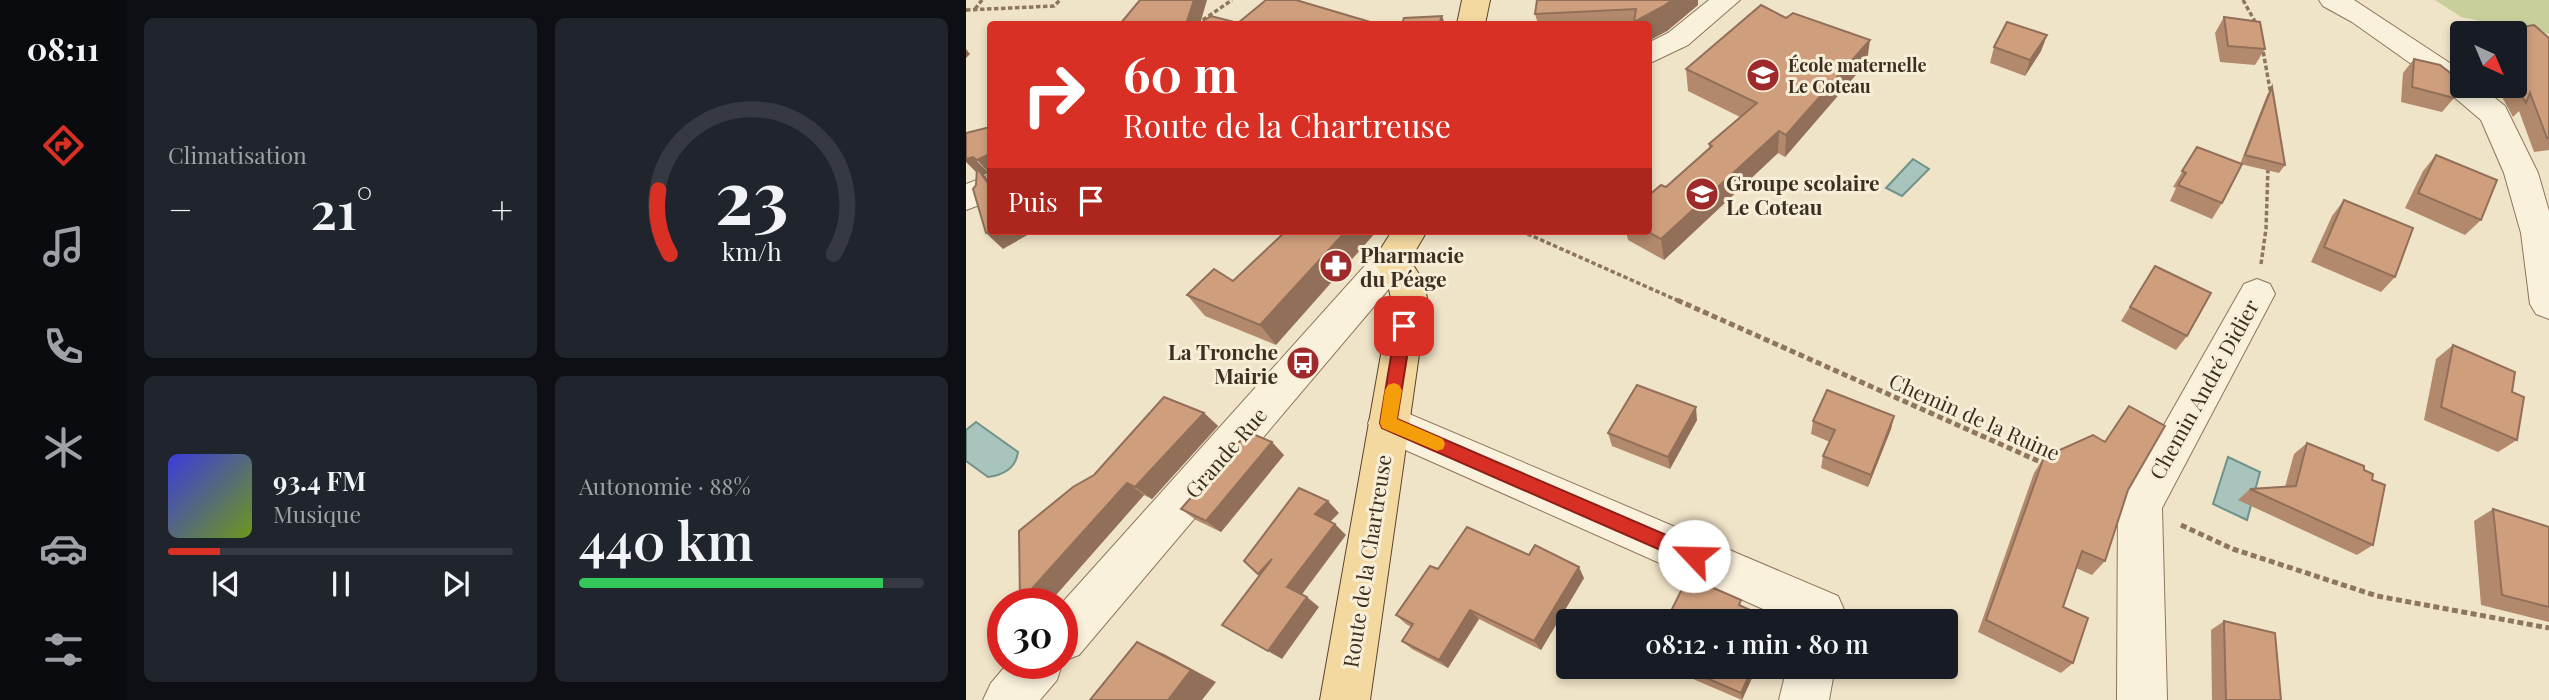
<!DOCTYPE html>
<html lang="fr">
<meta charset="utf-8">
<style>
:root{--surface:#171b24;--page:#20242c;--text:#f1f3f6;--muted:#9ea1a6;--line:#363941;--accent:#d93025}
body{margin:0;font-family:"Playfair Display",serif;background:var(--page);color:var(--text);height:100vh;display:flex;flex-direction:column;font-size:26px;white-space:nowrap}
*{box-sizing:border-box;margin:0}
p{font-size:23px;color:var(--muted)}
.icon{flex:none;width:38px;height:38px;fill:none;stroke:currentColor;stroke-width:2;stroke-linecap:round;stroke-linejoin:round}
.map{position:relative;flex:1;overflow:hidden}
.sheet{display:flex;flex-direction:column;gap:18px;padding:18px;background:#0d0f14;width:840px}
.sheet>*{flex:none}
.banner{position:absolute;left:21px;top:21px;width:665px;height:214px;border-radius:7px;box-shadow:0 4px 10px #0003;background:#d93025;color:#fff;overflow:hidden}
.needle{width:46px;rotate:136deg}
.buttons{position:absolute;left:1484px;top:21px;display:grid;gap:14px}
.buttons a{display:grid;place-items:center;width:77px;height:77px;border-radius:7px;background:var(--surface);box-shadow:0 4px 10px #0003;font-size:35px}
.speed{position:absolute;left:21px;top:588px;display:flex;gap:14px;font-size:35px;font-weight:700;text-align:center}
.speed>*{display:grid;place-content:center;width:91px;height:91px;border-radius:50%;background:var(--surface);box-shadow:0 4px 10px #0003;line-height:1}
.speed .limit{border:10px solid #d22;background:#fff;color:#111}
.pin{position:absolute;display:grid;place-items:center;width:60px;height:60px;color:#fff;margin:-30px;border-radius:14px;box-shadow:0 4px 10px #0006}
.me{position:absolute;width:77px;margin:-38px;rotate:294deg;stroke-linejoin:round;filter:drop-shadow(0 0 5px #0008)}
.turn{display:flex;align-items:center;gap:24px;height:147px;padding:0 21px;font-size:32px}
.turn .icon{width:91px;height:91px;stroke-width:2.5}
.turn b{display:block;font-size:49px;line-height:60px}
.then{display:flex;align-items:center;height:66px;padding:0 21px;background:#0003;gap:14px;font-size:26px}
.big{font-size:52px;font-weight:600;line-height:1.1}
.sheet .widget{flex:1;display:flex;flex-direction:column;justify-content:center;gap:10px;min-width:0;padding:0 24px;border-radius:10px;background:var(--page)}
.sheet .dial{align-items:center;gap:0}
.dial svg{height:182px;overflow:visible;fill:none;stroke:var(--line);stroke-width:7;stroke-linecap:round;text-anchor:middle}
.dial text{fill:var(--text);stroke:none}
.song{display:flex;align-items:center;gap:21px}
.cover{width:84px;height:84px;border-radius:10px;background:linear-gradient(135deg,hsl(240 70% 55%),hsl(80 70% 35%))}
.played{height:7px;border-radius:4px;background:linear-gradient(90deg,var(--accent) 15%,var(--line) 15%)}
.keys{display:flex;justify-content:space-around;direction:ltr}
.heat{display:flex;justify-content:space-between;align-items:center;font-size:38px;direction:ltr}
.charge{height:10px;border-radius:5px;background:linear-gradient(90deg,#34c759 88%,var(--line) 0)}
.sheet .tiles{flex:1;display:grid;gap:18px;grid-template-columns:repeat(2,1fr)}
.trip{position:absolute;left:590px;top:609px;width:402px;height:70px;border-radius:7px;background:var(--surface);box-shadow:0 4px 10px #0003;font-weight:600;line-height:70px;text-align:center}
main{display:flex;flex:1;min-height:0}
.menu{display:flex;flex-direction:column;width:126px;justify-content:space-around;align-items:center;background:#090b0e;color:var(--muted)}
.menu .icon{width:49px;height:49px}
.menu .on{color:var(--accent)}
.menu b{font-size:32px;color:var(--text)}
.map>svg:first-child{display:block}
</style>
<main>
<nav class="menu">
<b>08:11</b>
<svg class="icon on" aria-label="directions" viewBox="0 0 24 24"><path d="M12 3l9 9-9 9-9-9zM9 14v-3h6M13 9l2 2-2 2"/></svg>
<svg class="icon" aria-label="music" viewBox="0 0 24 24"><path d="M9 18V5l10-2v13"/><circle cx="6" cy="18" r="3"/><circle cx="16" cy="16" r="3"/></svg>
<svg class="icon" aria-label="phone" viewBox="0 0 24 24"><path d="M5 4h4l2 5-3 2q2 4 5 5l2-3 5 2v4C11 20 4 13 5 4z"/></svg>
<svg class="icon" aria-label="climate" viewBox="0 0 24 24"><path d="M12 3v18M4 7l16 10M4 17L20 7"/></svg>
<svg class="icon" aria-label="car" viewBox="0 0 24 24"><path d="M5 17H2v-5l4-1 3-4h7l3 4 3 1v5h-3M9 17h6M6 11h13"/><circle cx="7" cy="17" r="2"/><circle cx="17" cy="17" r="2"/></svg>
<svg class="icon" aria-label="filters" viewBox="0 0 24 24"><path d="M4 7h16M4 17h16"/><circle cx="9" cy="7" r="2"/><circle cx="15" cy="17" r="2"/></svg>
</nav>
<section class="sheet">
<div class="tiles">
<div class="widget"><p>Climatisation</p>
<div class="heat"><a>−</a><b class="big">21°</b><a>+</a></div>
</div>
<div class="widget dial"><svg viewBox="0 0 100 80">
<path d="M14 69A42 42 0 1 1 86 69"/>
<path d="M14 69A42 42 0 0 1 9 41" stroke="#d93025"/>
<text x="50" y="56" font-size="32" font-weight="700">23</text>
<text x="50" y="72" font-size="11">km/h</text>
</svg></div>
<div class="widget">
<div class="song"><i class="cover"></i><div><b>93.4 FM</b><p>Musique</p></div></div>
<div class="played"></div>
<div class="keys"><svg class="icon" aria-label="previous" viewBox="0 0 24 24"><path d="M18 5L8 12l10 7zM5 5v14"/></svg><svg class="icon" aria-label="pause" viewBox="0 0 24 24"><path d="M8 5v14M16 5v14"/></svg><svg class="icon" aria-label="next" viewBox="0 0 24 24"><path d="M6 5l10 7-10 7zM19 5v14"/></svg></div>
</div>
<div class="widget"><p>Autonomie · 88%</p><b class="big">440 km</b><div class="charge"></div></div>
</div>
</section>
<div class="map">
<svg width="1583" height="700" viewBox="0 0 1583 700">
<rect width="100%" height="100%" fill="#f0e4c8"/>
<polygon fill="#c9cf9b" points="1469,0 1583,0 1583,34 1495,17"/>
<g fill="#a9c4bc" stroke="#6f938a" stroke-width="2">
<polygon points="947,159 963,169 936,196 920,188"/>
<path d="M10,422L52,452C50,468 37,475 22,477L0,461V430Z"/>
<polygon points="1262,457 1294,472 1281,520 1247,504"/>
</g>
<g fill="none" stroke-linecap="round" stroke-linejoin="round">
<defs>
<g id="minor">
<polygon points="743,0 774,0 722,45 682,64 682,43 702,33"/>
<polygon points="1353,0 1388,0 1496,71 1496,86 1514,86 1539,106 1572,173 1583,211 1583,319 1570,314 1564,304 1555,233 1538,173 1515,120 1468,80 1386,22 1357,6"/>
<polygon points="24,175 24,201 0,210 0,184"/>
<polygon points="425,247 438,251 443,261 438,271 113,655 97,661 91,680 74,700 17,700 25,683 42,663 96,663 95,604 412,251"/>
<polygon points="1291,279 1304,284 1309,294 1196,508 1201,700 1151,700 1152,506 1278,284"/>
<polygon points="422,405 872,596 879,612 877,621 824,621 408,436 402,423 408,410"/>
<polygon points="821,667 869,667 863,700 813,700"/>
</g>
<g id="major">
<polygon points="496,0 524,0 519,24 491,24"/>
<polygon points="426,231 461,231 444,260 458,282 461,298 404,700 354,700 425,298 422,285 407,261"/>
</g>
</defs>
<use href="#minor" stroke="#8d765c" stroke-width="2"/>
<use href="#major" stroke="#5b4430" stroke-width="2"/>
<g stroke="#8d765c" stroke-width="3.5" stroke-dasharray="4.5 2.5" stroke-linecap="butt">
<polyline points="1277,0 1292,27"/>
<polyline points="9,9 16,0"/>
<polyline points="0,10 88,6 94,0"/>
<polyline points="231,24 266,0"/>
<polyline points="1296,45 1305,95"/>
<polyline points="555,231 715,302"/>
<polyline points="1295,264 1300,229 1302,168"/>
</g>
<g stroke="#8d765c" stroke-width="5" stroke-dasharray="6 3.5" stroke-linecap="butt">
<polyline points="711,300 1079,464"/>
<polyline points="1215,525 1267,549 1411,596 1583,628"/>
</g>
<use href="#minor" fill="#faf1dc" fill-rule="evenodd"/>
<use href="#major" fill="#f3d9a0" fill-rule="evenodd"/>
</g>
<g fill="#b2896c">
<polygon points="571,0 732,0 732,5 701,31 682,41 682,24 572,24 569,14"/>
<polygon points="1258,17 1299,49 1289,65 1254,62 1249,33"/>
<polygon points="1568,25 1583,38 1583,150 1568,152 1553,111 1547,117 1530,86 1549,86 1549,33 1524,33 1525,32"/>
<polygon points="1081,35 1075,51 1059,76 1024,63 1028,47"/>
<polygon points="1448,59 1488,98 1476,112 1435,102 1437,73"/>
<polygon points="901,62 819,157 812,153 698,260 662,240 660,231 682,231 700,187 743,148 743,144 774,117 722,91 720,69"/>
<polygon points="1306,87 1319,165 1313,173 1274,164 1301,95"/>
<polygon points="1231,147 1256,203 1246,219 1204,201 1210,188 1207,187"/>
<polygon points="1470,155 1515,220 1499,235 1439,208 1457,171"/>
<polygon points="1378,200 1429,277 1415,292 1345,262 1366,216"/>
<polygon points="1189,266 1221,336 1210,350 1155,321"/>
<polygon points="267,281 310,345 239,316 221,295"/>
<polygon points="1487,345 1551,440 1532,452 1458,420 1470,359"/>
<polygon points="238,413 252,426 186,499 178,495 82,604 59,604 54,602 107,487"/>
<polygon points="928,416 925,429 902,487 855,468 857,456 864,442 845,434 847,421"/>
<polygon points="731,420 704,469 646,446 642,433"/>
<polygon points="1341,443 1398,470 1406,480 1407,545 1391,555 1272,500 1284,489 1319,487 1328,454"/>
<polygon points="318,455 255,532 230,520 215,509"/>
<polygon points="1078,457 1162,490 1139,561 1126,575 1110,568 1097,607 1107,663 1095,673 1012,632 1068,473"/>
<polygon points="1527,509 1583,527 1583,622 1515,605 1508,521"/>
<polygon points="563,555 618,578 575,650 513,619 482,668 446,649 436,641 445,627 440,624 430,615 472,569"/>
<polygon points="1258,621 1315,700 1246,700 1245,630"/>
<polygon points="699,667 791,667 776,700"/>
</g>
<g fill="#916f58">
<polygon points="228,0 241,0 234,24 220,24"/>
<polygon points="706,0 732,0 732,5 701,31 682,41 682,24 668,24 668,22"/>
<polygon points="476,16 479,24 473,24"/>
<polygon points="1081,35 1075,51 1059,76 1064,60"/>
<polygon points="904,40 901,62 819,157 820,135"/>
<polygon points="0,49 4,54 0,58"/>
<polygon points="813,131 812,153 698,260 695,239"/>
<polygon points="24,154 24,174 11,160"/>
<polygon points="7,157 23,173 18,175 24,181 24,186 0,162 0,159"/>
<polygon points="25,231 63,231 65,233 37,249 20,233"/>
<polygon points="380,231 411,231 310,345 294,325"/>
<polygon points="730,407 731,420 704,469 702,457"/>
<polygon points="238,413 252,426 186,499 169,487"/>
<polygon points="928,416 925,429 902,487 905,475"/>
<polygon points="306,442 318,455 255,532 240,521"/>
<polygon points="161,483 178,495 82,604 59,604 54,602"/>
<polygon points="362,501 373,513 361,525 349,514"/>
<polygon points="369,524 380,535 334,597 321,587"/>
<polygon points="613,567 618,578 575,650 568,641"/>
<polygon points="341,597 353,607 316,659 302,651"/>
<polygon points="504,610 513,619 482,668 473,660"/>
<polygon points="171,642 198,654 250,682 236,700 202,700"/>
<polygon points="787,667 791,667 776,700 775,693"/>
</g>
<g fill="#cf9f7d" stroke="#916f58" stroke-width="2">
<polygon points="174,0 228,0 220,24 154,24"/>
<polygon points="300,0 330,0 411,24 233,24 245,16 272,23"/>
<polygon points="571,0 706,0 698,6 668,22 670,9 569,14"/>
<polygon points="795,5 820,18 827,13 904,40 820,135 813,131 695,239 681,231 682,231 682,196 695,185 700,187 746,146 743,144 791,103 720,69"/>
<polygon points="476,16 473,24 436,24 438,18"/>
<polygon points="1258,17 1294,22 1299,49 1262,46"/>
<polygon points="1041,22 1081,35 1064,60 1028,47"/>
<polygon points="1568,25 1583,38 1583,138 1581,138 1564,93 1560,103 1549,84 1549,61 1556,60 1549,54 1549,33 1527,33 1525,32"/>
<polygon points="1448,59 1474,65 1487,75 1488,98 1446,87"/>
<polygon points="1306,87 1319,165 1279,155"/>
<polygon points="24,127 24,154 11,160 7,157 0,159 0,133"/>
<polygon points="1231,147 1276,164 1256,203 1212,185 1220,173 1216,171"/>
<polygon points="1470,155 1531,180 1515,220 1452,193"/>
<polygon points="11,168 24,186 25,231 20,233 7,189 10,185"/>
<polygon points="1378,200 1447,228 1429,277 1358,247"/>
<polygon points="320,231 380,231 294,325 221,295 248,269 267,281"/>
<polygon points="1189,266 1245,293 1221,336 1164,307"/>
<polygon points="1487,345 1549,372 1546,392 1558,397 1551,440 1475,407"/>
<polygon points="671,385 730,407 702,457 642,433"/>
<polygon points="861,390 928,416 905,475 857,456 869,430 847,421"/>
<polygon points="198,397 238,413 169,487 161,483 54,602 53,531 107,487 128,475"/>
<polygon points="1163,406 1199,426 1162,490 1139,561 1116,551 1097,607 1122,618 1107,663 1020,620 1078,457 1127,435 1139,442"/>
<polygon points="282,432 306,442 240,521 215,509"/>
<polygon points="1341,443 1398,466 1398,470 1407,474 1406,480 1419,485 1407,545 1284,489 1330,486"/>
<polygon points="333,488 362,501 349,514 369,524 321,587 341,597 302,651 256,625 306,559 292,574 278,561"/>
<polygon points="1527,509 1583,527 1583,607 1536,595"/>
<polygon points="501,527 563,555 569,545 613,567 568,641 504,610 473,660 436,641 447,624 430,615 464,566 472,569"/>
<polygon points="722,577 775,600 773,605 808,621 700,621"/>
<polygon points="1258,621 1309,633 1315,700 1260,700"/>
<polygon points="171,642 225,670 202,700 124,700"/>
<polygon points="715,667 787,667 775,693"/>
</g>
<polygon fill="#d93025" stroke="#8d1f18" stroke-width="2" points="438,319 446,326 431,419 735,550 737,556 735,562 728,565 722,562 416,428 414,423 430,326"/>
<polygon fill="#f59e0b" points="428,383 433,385 436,390 431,419 477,439 479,444 477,449 471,451 416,428 414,423 419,390 422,385"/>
<defs>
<symbol id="school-disc" viewBox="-11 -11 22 22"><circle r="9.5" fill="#9e2a2b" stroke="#f7eed8"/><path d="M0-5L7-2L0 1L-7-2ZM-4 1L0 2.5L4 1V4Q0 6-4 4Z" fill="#fff"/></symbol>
<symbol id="pharmacy-disc" viewBox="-11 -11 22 22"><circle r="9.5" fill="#9e2a2b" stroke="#f7eed8"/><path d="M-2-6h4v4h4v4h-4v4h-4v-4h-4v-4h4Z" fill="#fff"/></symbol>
<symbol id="bus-disc" viewBox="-11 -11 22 22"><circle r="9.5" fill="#9e2a2b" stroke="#f7eed8"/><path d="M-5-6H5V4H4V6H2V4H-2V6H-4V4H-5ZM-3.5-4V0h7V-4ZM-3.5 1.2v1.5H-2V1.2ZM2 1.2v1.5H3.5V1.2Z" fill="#fff"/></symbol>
</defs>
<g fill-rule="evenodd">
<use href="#school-disc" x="778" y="56" width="38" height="38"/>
<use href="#school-disc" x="717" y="175" width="38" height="38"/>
<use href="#pharmacy-disc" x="351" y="247" width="38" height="38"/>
<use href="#bus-disc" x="318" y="344" width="38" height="38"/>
</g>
<g text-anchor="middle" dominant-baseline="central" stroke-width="6" stroke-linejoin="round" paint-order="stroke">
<g font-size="18" font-weight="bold" fill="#3d2e20" stroke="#f7eed8" text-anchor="start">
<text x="822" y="65">École maternelle<tspan x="822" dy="21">Le Coteau</tspan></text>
</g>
<g font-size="21" font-weight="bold" fill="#3d2e20" stroke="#f7eed8" text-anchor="start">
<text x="760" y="182">Groupe scolaire<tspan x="760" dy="24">Le Coteau</tspan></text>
<text x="394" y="254">Pharmacie<tspan x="394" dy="24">du Péage</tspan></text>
<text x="312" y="351" text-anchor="end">La Tronche<tspan x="312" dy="24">Mairie</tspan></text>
</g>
<g font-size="21" fill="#3d2e20" stroke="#f7eed8">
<text transform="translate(1237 389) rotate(-61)">Chemin André Didier</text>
<text transform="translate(1009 416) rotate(24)">Chemin de la Ruine</text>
<text transform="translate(259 452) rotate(-49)">Grande Rue</text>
<text transform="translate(400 561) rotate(-81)">Route de la Chartreuse</text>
</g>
</g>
</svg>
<div class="buttons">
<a><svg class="needle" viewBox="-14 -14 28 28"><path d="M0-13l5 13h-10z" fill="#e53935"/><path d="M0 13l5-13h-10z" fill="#9ea1a6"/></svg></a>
</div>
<div class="speed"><div class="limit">30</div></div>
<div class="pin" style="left:438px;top:326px;background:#d93025"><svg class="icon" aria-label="arrive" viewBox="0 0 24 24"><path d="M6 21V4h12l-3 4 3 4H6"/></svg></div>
<svg class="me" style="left:728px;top:556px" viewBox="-20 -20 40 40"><circle r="19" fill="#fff"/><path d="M0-13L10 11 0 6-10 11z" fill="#d93025"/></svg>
<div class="trip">08:12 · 1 min · 80 m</div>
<div class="banner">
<div class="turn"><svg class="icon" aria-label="right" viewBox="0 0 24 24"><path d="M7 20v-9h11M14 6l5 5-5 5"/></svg><div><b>60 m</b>Route de la Chartreuse</div></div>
<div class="then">Puis<svg class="icon" aria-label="arrive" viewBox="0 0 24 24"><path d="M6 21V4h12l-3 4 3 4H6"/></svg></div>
</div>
</div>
</main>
